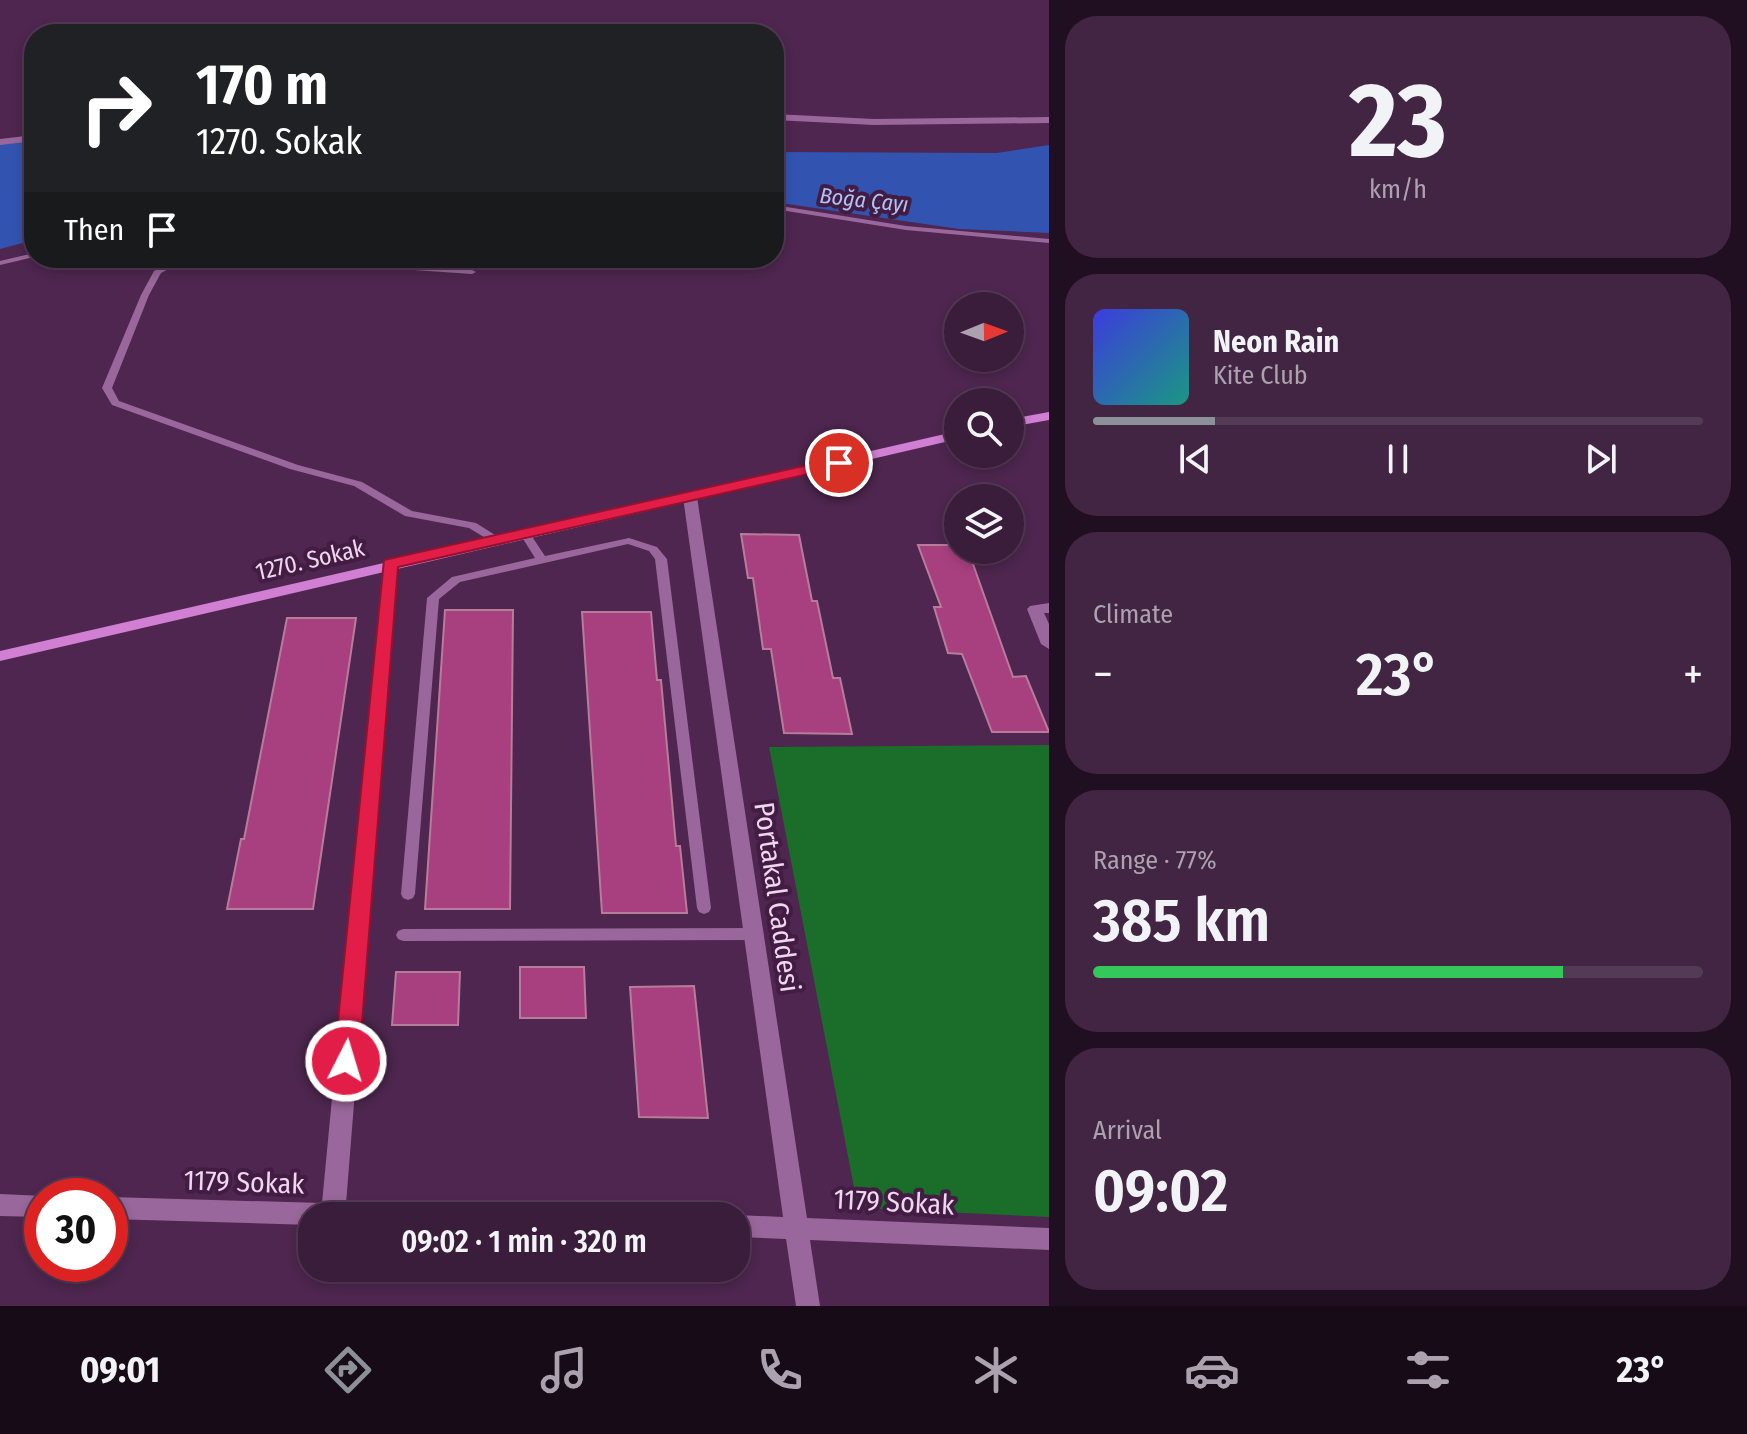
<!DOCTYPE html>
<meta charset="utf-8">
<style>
:root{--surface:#3a1c3b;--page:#412542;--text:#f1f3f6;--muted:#aba1af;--line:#543a55;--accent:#8c9099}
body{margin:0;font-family:"Fira Sans Condensed",sans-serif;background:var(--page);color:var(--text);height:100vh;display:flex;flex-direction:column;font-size:30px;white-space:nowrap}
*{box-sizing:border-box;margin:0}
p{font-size:26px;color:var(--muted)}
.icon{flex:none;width:44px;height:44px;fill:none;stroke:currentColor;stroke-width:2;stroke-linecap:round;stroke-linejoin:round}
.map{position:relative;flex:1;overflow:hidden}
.panel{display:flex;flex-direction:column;gap:16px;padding:16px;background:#200f20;width:698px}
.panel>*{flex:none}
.banner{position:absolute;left:24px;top:24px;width:760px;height:244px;border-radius:32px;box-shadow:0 4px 12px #0003,0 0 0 2px var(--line);background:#202124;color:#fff;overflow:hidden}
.needle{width:52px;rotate:89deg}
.fabs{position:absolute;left:944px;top:292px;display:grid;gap:16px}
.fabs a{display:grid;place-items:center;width:80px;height:80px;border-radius:50%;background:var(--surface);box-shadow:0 4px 12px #0003,0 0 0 2px var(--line);font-size:40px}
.speed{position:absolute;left:24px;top:1178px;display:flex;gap:16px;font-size:40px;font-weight:700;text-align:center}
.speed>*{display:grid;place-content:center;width:104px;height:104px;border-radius:50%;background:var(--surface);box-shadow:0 4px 12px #0003,0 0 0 2px var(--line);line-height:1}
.speed .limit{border:12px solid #d22;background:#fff;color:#111}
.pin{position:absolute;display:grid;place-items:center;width:68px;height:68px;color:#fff;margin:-34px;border:4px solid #fff;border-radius:50%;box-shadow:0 2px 8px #0007}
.me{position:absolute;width:88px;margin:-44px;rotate:5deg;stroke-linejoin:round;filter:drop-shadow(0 0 6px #0008)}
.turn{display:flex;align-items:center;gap:28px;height:168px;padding:0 40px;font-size:36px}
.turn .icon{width:104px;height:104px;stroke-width:2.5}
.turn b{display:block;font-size:56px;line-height:68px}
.then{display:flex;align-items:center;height:76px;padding:0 40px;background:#0003;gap:16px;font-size:30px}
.big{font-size:60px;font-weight:600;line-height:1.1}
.panel .widget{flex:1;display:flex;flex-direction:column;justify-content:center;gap:12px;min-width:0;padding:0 28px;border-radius:32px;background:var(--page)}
.panel .dial{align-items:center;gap:0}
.dial b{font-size:104px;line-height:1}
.song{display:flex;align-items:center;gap:24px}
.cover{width:96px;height:96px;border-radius:12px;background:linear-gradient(135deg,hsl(240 70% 55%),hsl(170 70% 35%))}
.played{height:8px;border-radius:4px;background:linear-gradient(90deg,var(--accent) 20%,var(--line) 20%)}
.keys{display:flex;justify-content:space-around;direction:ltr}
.heat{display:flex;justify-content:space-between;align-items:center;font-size:44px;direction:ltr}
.charge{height:12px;border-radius:6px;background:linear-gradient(90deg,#34c759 77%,var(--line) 0)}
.trip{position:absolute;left:298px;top:1202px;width:452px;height:80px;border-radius:32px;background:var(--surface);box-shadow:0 4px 12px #0003,0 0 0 2px var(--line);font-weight:600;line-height:80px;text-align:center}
.tab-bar{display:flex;height:128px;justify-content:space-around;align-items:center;background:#170b18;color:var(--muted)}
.tab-bar .icon{width:56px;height:56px}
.tab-bar .on{color:var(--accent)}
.tab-bar b{font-size:36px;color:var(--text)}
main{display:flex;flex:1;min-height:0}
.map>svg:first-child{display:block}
</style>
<main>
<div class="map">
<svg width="1049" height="1306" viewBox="0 0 1049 1306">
<rect width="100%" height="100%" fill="#4e264f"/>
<polygon fill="#1a6e29" points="1049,745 1049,1217 858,1208 769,747"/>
<g fill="#3253b0">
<polygon points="34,140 34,240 0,249 0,143"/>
<polygon points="1049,145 1049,233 959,229 774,202 774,152 997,153"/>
</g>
<g fill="#a8407f" stroke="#b77c9c" stroke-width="2">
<polygon points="741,534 799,535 812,601 817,601 833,678 840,678 852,734 784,733 771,649 763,649 753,578 748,578"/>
<polygon points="918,545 958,545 958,550 968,550 1013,677 1026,676 1049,732 992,732 962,654 948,653 934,607 941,607"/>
<polygon points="445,610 513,610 510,909 425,909"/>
<polygon points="582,612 651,612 657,680 661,680 676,846 680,846 687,913 602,913"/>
<polygon points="287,618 356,618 313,909 227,909 241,839 244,839"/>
<polygon points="520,967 584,967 586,1018 520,1018"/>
<polygon points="396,972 460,972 458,1025 392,1025"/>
<polygon points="694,986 708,1118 639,1117 630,987"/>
</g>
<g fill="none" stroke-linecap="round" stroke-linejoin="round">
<g fill="#99679b" fill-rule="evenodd">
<polygon points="774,205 906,226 1049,239 1049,243 906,230 774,209"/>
<polygon points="34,253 34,257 0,265 0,261"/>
<polygon points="179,258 189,258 161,273 149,295 112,388 119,401 298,465 362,482 412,511 476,523 500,538 501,540 500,542 492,542 469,528 405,516 354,486 290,469 112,405 102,388 141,295 154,271"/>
<polygon points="383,258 395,258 415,266 472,270 476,272 472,274 414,270"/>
<polygon points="525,531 529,532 545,556 629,538 657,547 667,559 711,908 709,912 704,914 699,912 697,908 655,559 649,551 628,544 460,582 439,599 415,894 413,898 408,900 403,898 401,894 427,598 452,577 535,558 520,534"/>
<polygon points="754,928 759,930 761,934 759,938 754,940 403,941 398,939 396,935 398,931 403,929"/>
</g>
<g fill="#99679b" fill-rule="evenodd">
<polygon points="774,114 874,119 1049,117 1049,123 874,125 774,120"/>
<polygon points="34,135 34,141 0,145 0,139"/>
<polygon points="690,493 697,497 807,1218 1049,1228 1049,1250 810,1240 820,1306 796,1306 786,1239 736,1237 736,1216 733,1216 736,1215 783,1217 683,497"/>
<polygon points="390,560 397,564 346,1204 377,1205 385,1208 389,1216 312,1216 312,1225 110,1219 110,1197 322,1203 383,564"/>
<polygon points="1049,603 1049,613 1044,613 1049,624 1049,649 1041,644 1027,609 1030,606"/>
<polygon points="0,1194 44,1196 42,1196 42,1217 0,1216"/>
</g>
<g fill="#d07fd2" fill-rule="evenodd">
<polygon points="1049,412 1049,420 1010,427 1010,419"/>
<polygon points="958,431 958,439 0,661 0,651"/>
</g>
</g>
<polygon fill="#e11d48" stroke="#92132f" stroke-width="2" points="839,458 844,459 844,466 398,567 359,1061 355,1069 346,1072 338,1069 334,1061 384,560"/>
<g text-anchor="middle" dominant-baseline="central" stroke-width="8" stroke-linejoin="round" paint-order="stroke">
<g font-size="22" font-style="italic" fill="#aec4f5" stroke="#431c44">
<text transform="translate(864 200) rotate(6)">Boğa Çayı</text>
</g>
<g font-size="24" fill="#efd7ef" stroke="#431c44">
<text transform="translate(310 560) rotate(-13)">1270. Sokak</text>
</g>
<g font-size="28" fill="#efd7ef" stroke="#431c44">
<text transform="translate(777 897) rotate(82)">Portakal Caddesi</text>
<text transform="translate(244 1182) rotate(2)">1179 Sokak</text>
<text transform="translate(894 1202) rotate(3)">1179 Sokak</text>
</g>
</g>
</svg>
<div class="fabs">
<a><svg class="needle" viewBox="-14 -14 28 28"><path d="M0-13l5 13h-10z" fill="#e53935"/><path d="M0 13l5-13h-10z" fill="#aba1af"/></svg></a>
<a><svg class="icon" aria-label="search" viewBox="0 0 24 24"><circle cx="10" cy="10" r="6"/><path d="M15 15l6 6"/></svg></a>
<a><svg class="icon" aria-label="layers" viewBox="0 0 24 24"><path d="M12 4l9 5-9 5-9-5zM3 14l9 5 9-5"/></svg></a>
</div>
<div class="speed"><div class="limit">30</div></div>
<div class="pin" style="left:839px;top:463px;background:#d93025"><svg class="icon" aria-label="arrive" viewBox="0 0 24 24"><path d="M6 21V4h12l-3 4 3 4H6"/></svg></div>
<svg class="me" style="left:346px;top:1061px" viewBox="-20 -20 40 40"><circle r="17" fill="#e11d48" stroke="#fff" stroke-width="3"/><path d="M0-11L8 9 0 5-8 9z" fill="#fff"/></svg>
<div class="trip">09:02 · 1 min · 320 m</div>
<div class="banner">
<div class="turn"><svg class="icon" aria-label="right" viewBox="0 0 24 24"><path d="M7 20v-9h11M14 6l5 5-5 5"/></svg><div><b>170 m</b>1270. Sokak</div></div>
<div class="then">Then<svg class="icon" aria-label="arrive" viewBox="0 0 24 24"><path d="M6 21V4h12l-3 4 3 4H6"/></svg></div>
</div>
</div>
<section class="panel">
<div class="widget dial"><b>23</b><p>km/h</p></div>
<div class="widget">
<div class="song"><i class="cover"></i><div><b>Neon Rain</b><p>Kite Club</p></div></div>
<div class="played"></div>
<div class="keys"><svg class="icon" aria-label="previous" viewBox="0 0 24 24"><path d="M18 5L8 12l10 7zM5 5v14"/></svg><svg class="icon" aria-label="pause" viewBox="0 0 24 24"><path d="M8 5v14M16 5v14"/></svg><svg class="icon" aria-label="next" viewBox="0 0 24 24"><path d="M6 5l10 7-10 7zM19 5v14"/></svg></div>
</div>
<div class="widget"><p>Climate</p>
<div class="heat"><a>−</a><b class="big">23°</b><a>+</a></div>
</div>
<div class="widget"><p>Range · 77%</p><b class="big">385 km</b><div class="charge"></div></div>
<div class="widget"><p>Arrival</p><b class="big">09:02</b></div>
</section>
</main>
<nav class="tab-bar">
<b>09:01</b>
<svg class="icon on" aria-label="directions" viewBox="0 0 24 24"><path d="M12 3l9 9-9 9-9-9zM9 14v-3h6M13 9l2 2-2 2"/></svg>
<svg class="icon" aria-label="music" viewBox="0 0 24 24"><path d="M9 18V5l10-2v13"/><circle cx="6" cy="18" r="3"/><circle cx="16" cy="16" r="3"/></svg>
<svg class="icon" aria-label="phone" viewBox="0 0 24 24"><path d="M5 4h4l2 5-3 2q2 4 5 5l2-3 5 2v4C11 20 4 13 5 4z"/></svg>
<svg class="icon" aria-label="climate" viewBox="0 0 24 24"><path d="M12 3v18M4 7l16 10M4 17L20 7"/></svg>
<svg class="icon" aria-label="car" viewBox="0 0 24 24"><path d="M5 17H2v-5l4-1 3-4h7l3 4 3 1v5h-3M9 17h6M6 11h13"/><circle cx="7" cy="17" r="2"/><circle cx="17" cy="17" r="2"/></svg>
<svg class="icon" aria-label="filters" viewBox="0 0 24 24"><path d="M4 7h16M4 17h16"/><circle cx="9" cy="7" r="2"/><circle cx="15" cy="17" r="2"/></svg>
<b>23°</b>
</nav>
